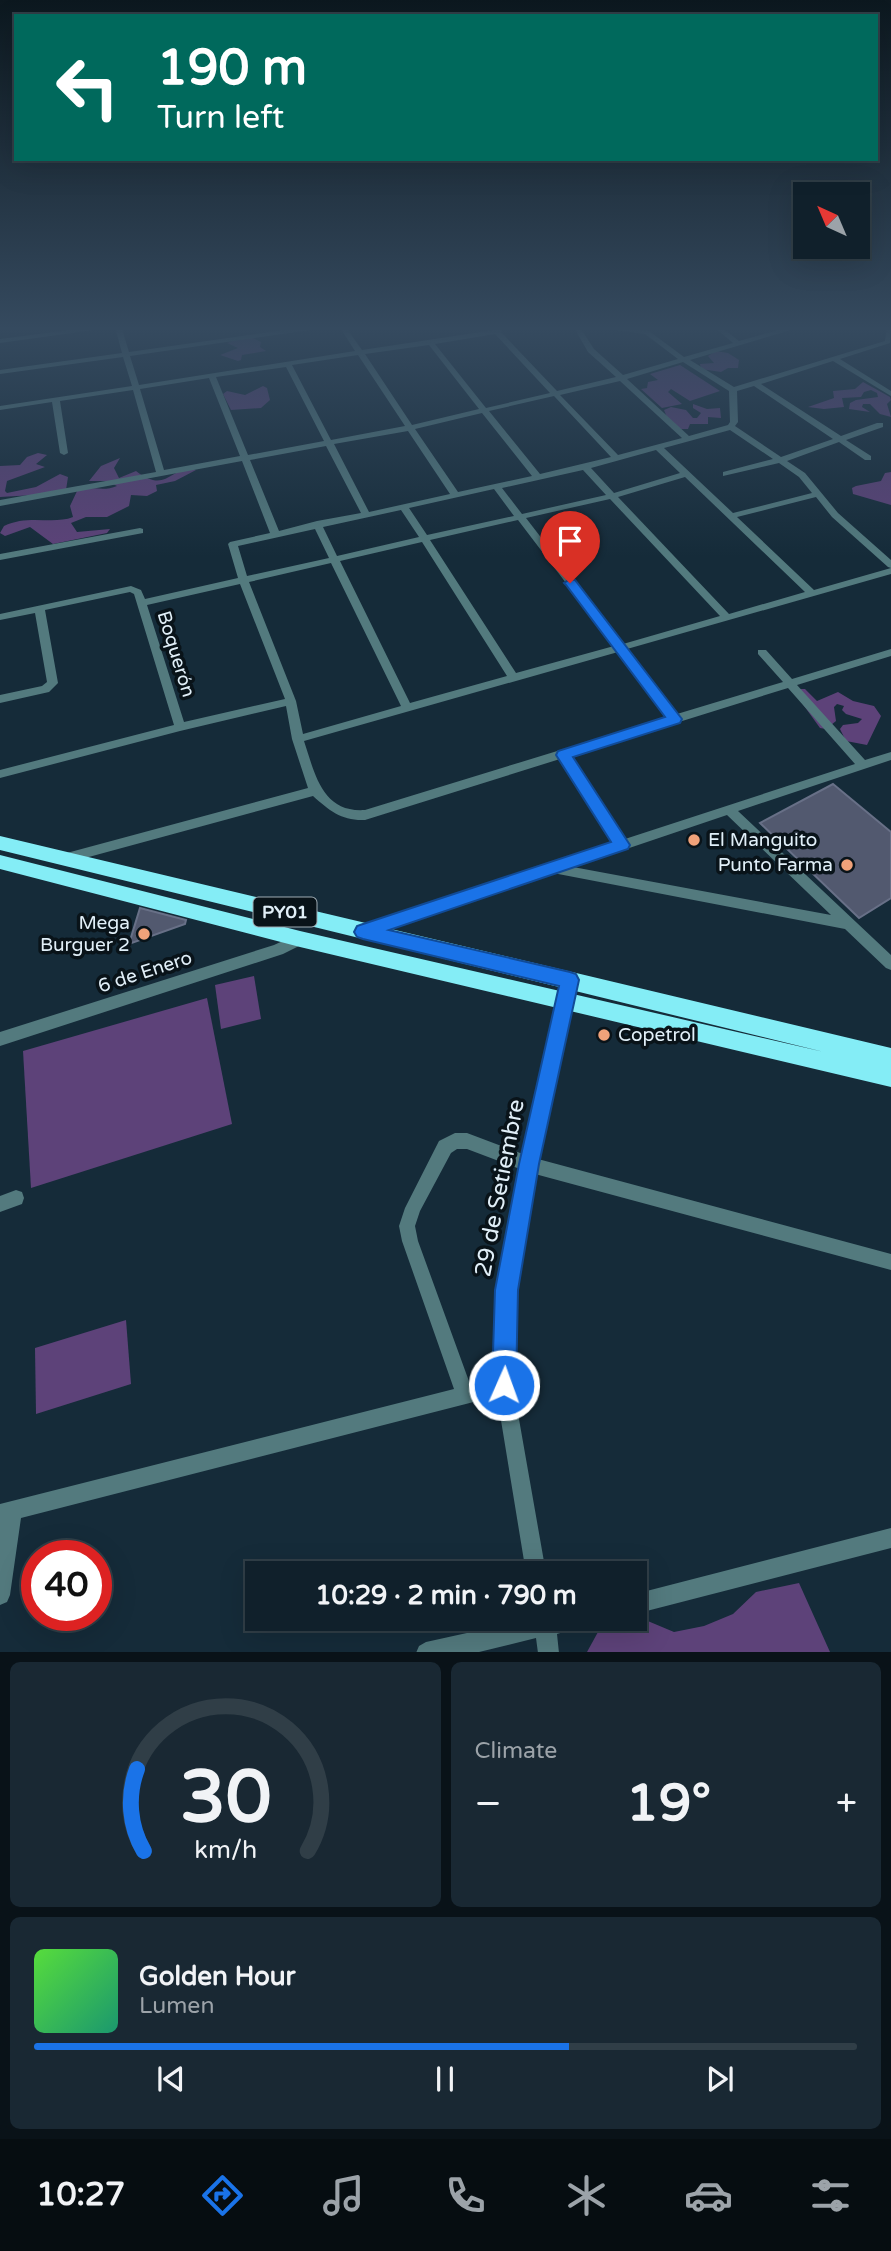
<!DOCTYPE html>
<meta charset="utf-8">
<style>
:root{--surface:#10202b;--page:#192833;--text:#f1f3f6;--muted:#9ca3a9;--line:#303e47;--accent:#1a73e8}
body{margin:0;font-family:"Varela Round",sans-serif;background:var(--page);color:var(--text);height:100vh;display:flex;flex-direction:column;font-size:26px;white-space:nowrap}
*{box-sizing:border-box;margin:0}
p{font-size:23px;color:var(--muted)}
.icon{flex:none;width:38px;height:38px;fill:none;stroke:currentColor;stroke-width:2;stroke-linecap:round;stroke-linejoin:round}
.map{position:relative;height:1652px;overflow:hidden}
.sheet{display:flex;flex-direction:column;gap:10px;padding:10px;background:#091218;flex:1}
.sheet>*{flex:none}
.top-card{position:absolute;left:14px;top:14px;width:864px;height:147px;border-radius:0px;box-shadow:0 7px 28px #0002,0 0 0 2px var(--line);background:#00695c;color:#fff;overflow:hidden}
.needle{width:46px;rotate:316deg}
.buttons{position:absolute;left:793px;top:182px;display:grid;gap:14px}
.buttons a{display:grid;place-items:center;width:77px;height:77px;border-radius:0px;background:var(--surface);box-shadow:0 7px 28px #0002,0 0 0 2px var(--line);font-size:35px}
.speed{position:absolute;left:21px;top:1540px;display:flex;gap:14px;font-size:35px;font-weight:700;text-align:center}
.speed>*{display:grid;place-content:center;width:91px;height:91px;border-radius:50%;background:var(--surface);box-shadow:0 7px 28px #0002,0 0 0 2px var(--line);line-height:1}
.speed .limit{border:10px solid #d22;background:#fff;color:#111}
.pin{position:absolute;display:grid;place-items:center;width:60px;height:60px;color:#fff;margin:-72px -30px;border-radius:50% 50% 50% 0;rotate:-45deg;box-shadow:0 0 7px #0007}
.pin .icon{rotate:45deg}
.me{position:absolute;width:77px;margin:-38px;rotate:2deg;stroke-linejoin:round;filter:drop-shadow(0 0 5px #0008)}
.turn{display:flex;align-items:center;gap:24px;height:147px;padding:0 28px;font-size:32px}
.turn .icon{width:91px;height:91px;stroke-width:2.5}
.turn b{display:block;font-size:49px;line-height:60px}
.big{font-size:52px;font-weight:800;line-height:1.1}
.sheet .card{flex:1;display:flex;flex-direction:column;justify-content:center;gap:10px;min-width:0;padding:0 24px;border-radius:10px;background:var(--page)}
.sheet .dial{align-items:center;gap:0}
.dial svg{height:182px;overflow:visible;fill:none;stroke:var(--line);stroke-width:7;stroke-linecap:round;text-anchor:middle}
.dial text{fill:var(--text);stroke:none}
.song{display:flex;align-items:center;gap:21px}
.cover{width:84px;height:84px;border-radius:10px;background:linear-gradient(135deg,hsl(110 70% 55%),hsl(160 70% 35%))}
.played{height:7px;border-radius:4px;background:linear-gradient(90deg,var(--accent) 65%,var(--line) 65%)}
.keys{display:flex;justify-content:space-around;direction:ltr}
.heat{display:flex;justify-content:space-between;align-items:center;font-size:38px;direction:ltr}
.sheet .tiles{flex:1;display:grid;gap:10px;grid-template-columns:1fr 1fr}
.card:last-child{grid-column:span 2}
.trip{position:absolute;left:245px;top:1561px;width:402px;height:70px;border-radius:0px;background:var(--surface);box-shadow:0 7px 28px #0002,0 0 0 2px var(--line);font-weight:800;line-height:70px;text-align:center}
.tabs{display:flex;height:112px;justify-content:space-around;align-items:center;background:#060d11;color:var(--muted)}
.tabs .icon{width:49px;height:49px}
.tabs .selected{color:var(--accent)}
.tabs b{font-size:32px;color:var(--text)}
.map>svg:first-child{display:block}
</style>
<div class="map">
<svg width="891" height="1653" viewBox="0 0 891 1653">
<rect width="100%" height="100%" fill="#152b39"/>
<g fill="#5d4279">
<polygon points="247,335 261,342 260,347 266,351 242,355 241,360 238,361 220,355 238,348 227,343"/>
<polygon points="716,351 728,353 739,360 738,368 728,368 721,372 701,369 700,364 714,363 708,356"/>
<polygon points="680,365 720,391 690,401 671,389 668,392 682,404 662,408 641,389 647,388 648,382 658,380 650,374"/>
<polygon points="863,382 890,397 891,400 887,404 891,417 880,414 870,404 863,404 862,407 870,412 849,409 850,403 856,400 878,397 877,393 871,390 864,392 861,397 842,398 844,407 824,409 808,407 834,398 833,391 855,389"/>
<polygon points="263,386 267,388 270,400 261,408 231,410 223,394 227,391 245,395"/>
<polygon points="693,404 707,409 720,408 721,418 708,417 708,424 690,424 688,429 672,429 664,410 671,407 686,410 693,418 697,418 701,413 693,408"/>
<polygon points="38,453 47,455 36,464 45,467 7,481 5,491 7,493 36,487 60,474 68,477 66,490 34,495 0,497 0,466 20,465 27,457"/>
<path d="M120,458L114,468L119,478L136,471C168,496 171,463 196,470L175,481L156,485L157,491L147,496L131,495L129,506L107,517H86L71,523L77,532L110,529L107,533L53,544L30,527L5,536L0,533L4,526C28,514 53,525 73,517L70,506L78,489C91,486 104,492 117,486L107,481H89L101,466Z"/>
<polygon points="891,472 891,505 853,494 852,488 856,486 881,481 885,473"/>
<polygon points="799,689 805,689 817,701 838,692 853,701 874,706 881,716 867,745 846,741 840,729 843,725 858,723 862,719 846,714 842,710 844,706 837,704 834,707 836,721 826,729 820,728 797,696"/>
<polygon points="254,976 261,1019 221,1029 215,985"/>
<polygon points="207,998 232,1124 31,1188 23,1051"/>
<polygon points="126,1320 131,1384 36,1414 35,1348"/>
<polygon points="799,1583 830,1652 587,1652 598,1632 643,1619 674,1632 704,1626 733,1614 756,1592"/>
</g>
<g fill="#52596f" stroke="#687087" stroke-width="2">
<polygon points="833,784 891,832 891,898 859,918 760,823"/>
<polygon points="140,908 186,920 185,924 129,944"/>
</g>
<g fill="none" stroke-linecap="round" stroke-linejoin="round">
<g fill="#537a7e" fill-rule="evenodd">
<path d="M100,326H121L129,352L313,326H327L324,328L130,356L139,385L355,351L339,326H345L362,350L494,330L497,326H503L501,332L557,391L616,377L588,352L573,326H579L594,349L623,375L678,359L645,334L601,328L598,326L649,331L684,357L733,343L713,326H720L739,341L793,326H802L801,327L690,360L734,387L885,341L887,326H891L890,343L840,359L891,391V396L833,361L761,384L841,436L877,423H883V427L846,440L871,456V460H865L839,442L787,461L805,473L838,513L891,560V568L888,567L832,517L816,497L737,517L814,590L891,568V574L627,649L677,714L783,682L758,654V650H766L792,679L891,649V656L797,685L865,760L891,752V760L738,811L891,955V970L886,968L845,929L553,873L363,937L358,935L356,931L358,927L614,843L560,759L365,820C342,821 330,811 313,796L63,864L59,863L57,859L59,855L63,854L308,788L292,739L286,706L180,731L0,778V770L174,725L134,594L130,592L45,610L58,683L49,692L0,703V695L42,686L47,682L35,613L0,620V614L131,586L141,590L145,599L238,578L228,544L230,542L270,533L242,461L0,506V500L156,472L133,390L60,401L68,453L64,455L60,453L52,402L0,410V406L132,386L123,357L0,374V370L122,353L115,327L0,343V339ZM495,334L550,393L486,408L435,344ZM429,345L479,409L412,425L365,354ZM358,355L405,426L331,440L292,365ZM683,362L729,391L730,422L728,425L689,436L627,379ZM286,367L324,441L248,455L216,377ZM209,378L240,456L164,470L140,389ZM620,381L682,438L618,455L560,395ZM754,386L833,439L781,457L735,426L738,422L737,391ZM554,396L611,457L540,474L489,411ZM482,413L532,476L458,492L415,429ZM730,430L773,459L723,472V476L779,463L799,477L812,493L733,513L664,448ZM408,431L450,494L369,512L334,444ZM326,446L361,513L317,521L279,531L250,460ZM656,450L680,473L614,493L591,468ZM583,470L606,495L522,514L502,488ZM685,477L805,592L729,614L618,497ZM494,489L514,516L427,535L409,508ZM610,499L720,616L623,644L526,518ZM401,510L419,537L337,556L323,527ZM518,520L614,646L516,673L430,540ZM315,529L329,558L247,576L238,546ZM422,542L507,676L410,703L340,561ZM331,563L401,706L303,734L296,701L249,582ZM240,584L285,699L184,722L147,605ZM618,652L668,717L365,810C322,813 315,774 304,741ZM788,688L855,764L625,839L570,756ZM727,815L831,915L573,867Z"/>
<polygon points="140,528 143,529 143,533 0,560 0,554"/>
<polygon points="300,933 305,935 307,939 305,943 283,954 0,1046 0,1032 274,945"/>
<path d="M570,974L575,976L577,980L538,1159L891,1254V1270L535,1174L516,1290L513,1385L546,1573H526L497,1396L21,1518L10,1595L7,1602L0,1605V1504L454,1389L402,1241L399,1226L405,1208L439,1141L455,1133H467L523,1154L563,980L565,976ZM457,1149H467L520,1169L498,1290L495,1378L470,1384L418,1241L415,1226L420,1211L451,1153Z"/>
<polygon points="16,1190 22,1192 24,1198 22,1204 0,1212 0,1196"/>
<polygon points="891,1528 891,1548 635,1614 635,1594"/>
<polygon points="531,1619 586,1619 583,1626 557,1634 559,1653 538,1653 536,1638 475,1653 416,1653 419,1646 426,1642"/>
</g>
<polygon fill="#84edf6" fill-rule="evenodd" points="0,836 891,1048 891,1087 300,947 0,869 0,855 300,931 824,1052 0,850"/>
</g>
<linearGradient id="sky" x2="0" y2="1"><stop stop-color="#0c181f"/><stop offset="0.59" stop-color="#354a5f"/><stop offset="1" stop-color="#354a5f" stop-opacity="0"/></linearGradient>
<rect width="891" height="557" fill="url(#sky)"/>
<polygon fill="#1a73e8" stroke="#114b97" stroke-width="2" points="570,579 575,580 682,719 680,723 573,757 630,845 628,849 389,930 570,972 576,974 579,980 539,1164 518,1290 516,1385 512,1394 504,1397 495,1394 492,1385 495,1290 519,1164 559,986 363,939 357,937 354,932 357,926 363,924 611,842 556,755 558,751 665,717 566,585 564,583"/>
<g fill="#f0a27a" stroke="#091319" stroke-width="2.5">
<circle cx="694" cy="840" r="7"/>
<circle cx="847" cy="865" r="7"/>
<circle cx="144" cy="934" r="7"/>
<circle cx="604" cy="1035" r="7"/>
</g>
<g text-anchor="middle" dominant-baseline="central" stroke-width="7" stroke-linejoin="round" paint-order="stroke">
<rect fill="#091319" stroke="#a0adb5" stroke-width="2" x="253.5" y="897.5" width="63" height="29" rx="5"/>
<g font-size="18" font-weight="bold" fill="#e1eff8">
<text x="285" y="912">PY01</text>
</g>
<g font-size="19" fill="#e1eff8" stroke="#091319">
<text transform="translate(176 654) rotate(73)">Boquerón</text>
<text transform="translate(145 972) rotate(-18)">6 de Enero</text>
</g>
<g font-size="19" fill="#e1eff8" stroke="#091319" text-anchor="start">
<text x="708" y="840">El Manguito</text>
<text x="833" y="865" text-anchor="end">Punto Farma</text>
<text x="130" y="923" text-anchor="end">Mega<tspan x="130" dy="22">Burguer 2</tspan></text>
<text x="618" y="1035">Copetrol</text>
</g>
<g font-size="23" fill="#e1eff8" stroke="#091319">
<text transform="translate(500 1188) rotate(-79)">29 de Setiembre</text>
</g>
</g>
</svg>
<div class="buttons">
<a><svg class="needle" viewBox="-14 -14 28 28"><path d="M0-13l5 13h-10z" fill="#e53935"/><path d="M0 13l5-13h-10z" fill="#9ca3a9"/></svg></a>
</div>
<div class="speed"><div class="limit">40</div></div>
<div class="pin" style="left:570px;top:583px;background:#d93025"><svg class="icon" aria-label="arrive" viewBox="0 0 24 24"><path d="M6 21V4h12l-3 4 3 4H6"/></svg></div>
<svg class="me" style="left:504px;top:1385px" viewBox="-20 -20 40 40"><circle r="17" fill="#1a73e8" stroke="#fff" stroke-width="3"/><path d="M0-11L8 9 0 5-8 9z" fill="#fff"/></svg>
<div class="trip">10:29 · 2 min · 790 m</div>
<div class="top-card">
<div class="turn"><svg class="icon" aria-label="left" viewBox="0 0 24 24"><path d="M17 20v-9H6M10 6l-5 5 5 5"/></svg><div><b>190 m</b>Turn left</div></div>
</div>
</div>
<section class="sheet">
<div class="tiles">
<div class="card dial"><svg viewBox="0 0 100 80">
<path d="M14 69A42 42 0 1 1 86 69"/>
<path d="M14 69A42 42 0 0 1 11 33" stroke="#1a73e8"/>
<text x="50" y="56" font-size="32" font-weight="700">30</text>
<text x="50" y="72" font-size="11">km/h</text>
</svg></div>
<div class="card"><p>Climate</p>
<div class="heat"><a>−</a><b class="big">19°</b><a>+</a></div>
</div>
<div class="card">
<div class="song"><i class="cover"></i><div><b>Golden Hour</b><p>Lumen</p></div></div>
<div class="played"></div>
<div class="keys"><svg class="icon" aria-label="previous" viewBox="0 0 24 24"><path d="M18 5L8 12l10 7zM5 5v14"/></svg><svg class="icon" aria-label="pause" viewBox="0 0 24 24"><path d="M8 5v14M16 5v14"/></svg><svg class="icon" aria-label="next" viewBox="0 0 24 24"><path d="M6 5l10 7-10 7zM19 5v14"/></svg></div>
</div>
</div>
</section>
<nav class="tabs">
<b>10:27</b>
<svg class="icon selected" aria-label="directions" viewBox="0 0 24 24"><path d="M12 3l9 9-9 9-9-9zM9 14v-3h6M13 9l2 2-2 2"/></svg>
<svg class="icon" aria-label="music" viewBox="0 0 24 24"><path d="M9 18V5l10-2v13"/><circle cx="6" cy="18" r="3"/><circle cx="16" cy="16" r="3"/></svg>
<svg class="icon" aria-label="phone" viewBox="0 0 24 24"><path d="M5 4h4l2 5-3 2q2 4 5 5l2-3 5 2v4C11 20 4 13 5 4z"/></svg>
<svg class="icon" aria-label="climate" viewBox="0 0 24 24"><path d="M12 3v18M4 7l16 10M4 17L20 7"/></svg>
<svg class="icon" aria-label="car" viewBox="0 0 24 24"><path d="M5 17H2v-5l4-1 3-4h7l3 4 3 1v5h-3M9 17h6M6 11h13"/><circle cx="7" cy="17" r="2"/><circle cx="17" cy="17" r="2"/></svg>
<svg class="icon" aria-label="filters" viewBox="0 0 24 24"><path d="M4 7h16M4 17h16"/><circle cx="9" cy="7" r="2"/><circle cx="15" cy="17" r="2"/></svg>
</nav>
